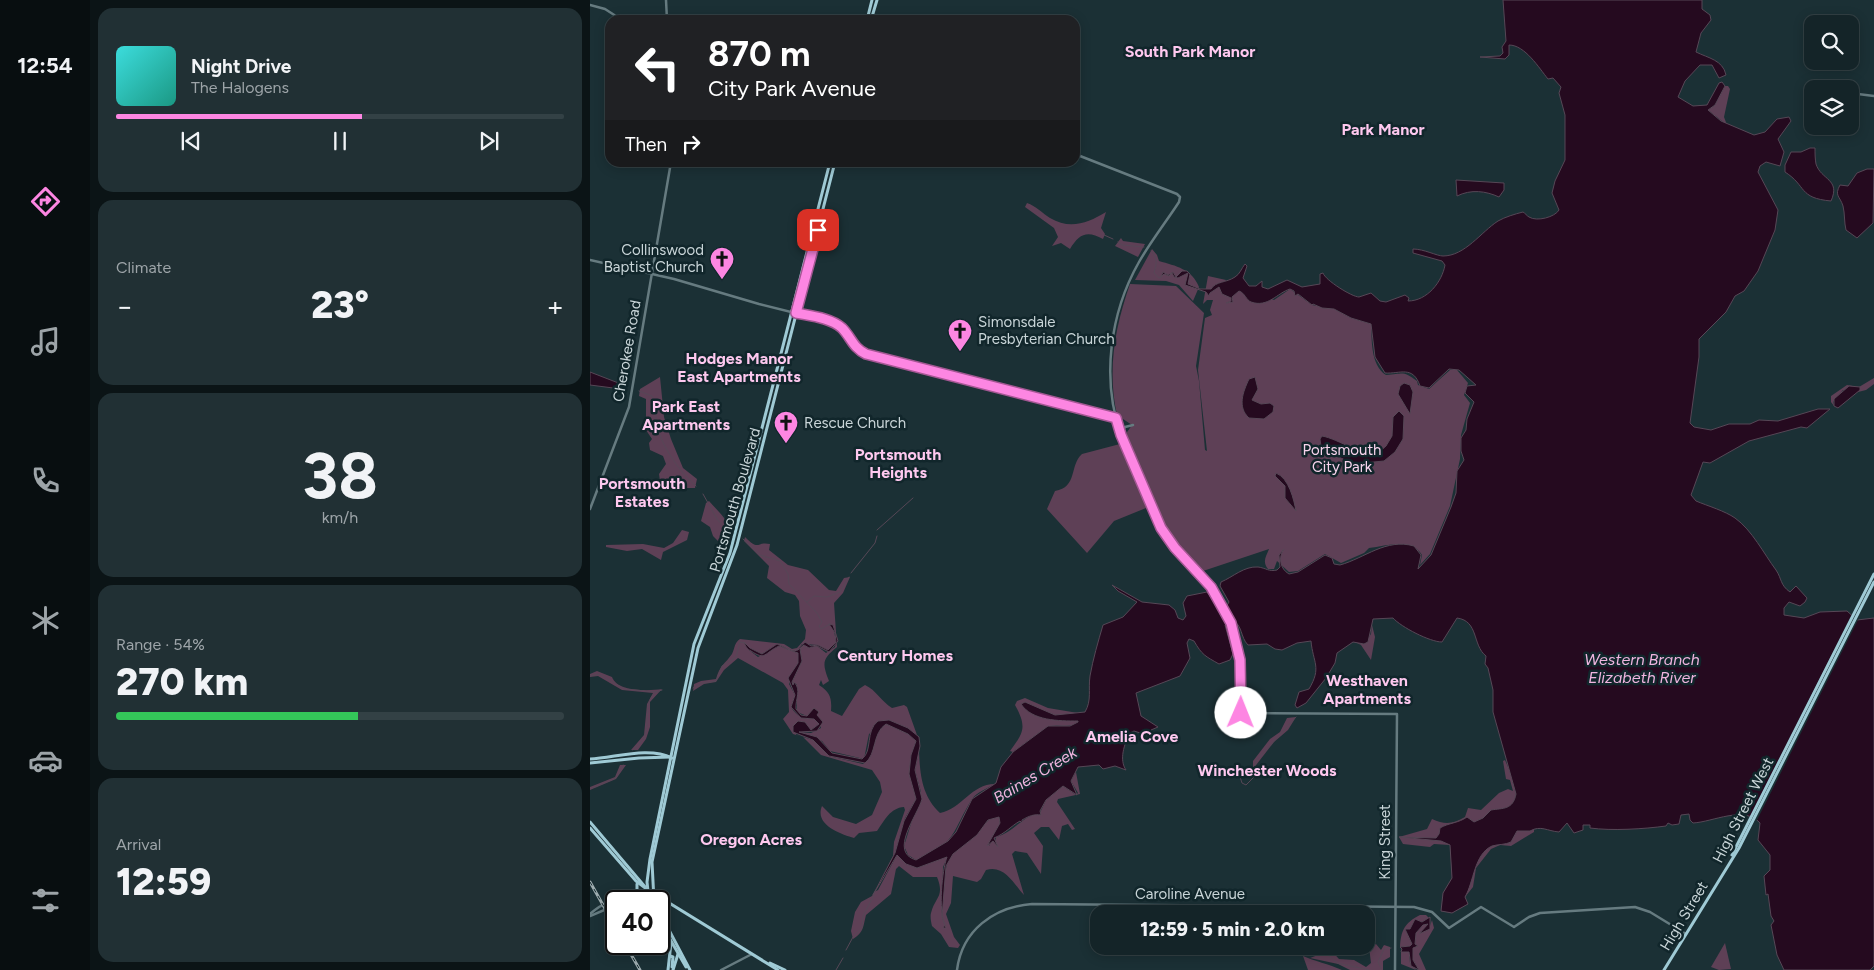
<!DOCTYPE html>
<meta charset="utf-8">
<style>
:root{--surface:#142428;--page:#213034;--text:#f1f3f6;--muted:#9da4a8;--line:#334145;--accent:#fd86e2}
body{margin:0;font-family:Figtree,sans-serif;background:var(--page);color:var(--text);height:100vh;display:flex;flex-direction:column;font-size:19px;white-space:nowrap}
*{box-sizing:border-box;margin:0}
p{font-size:16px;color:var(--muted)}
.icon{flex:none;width:28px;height:28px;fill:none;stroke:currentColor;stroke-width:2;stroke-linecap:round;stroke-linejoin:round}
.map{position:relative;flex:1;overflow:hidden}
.panel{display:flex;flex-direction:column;gap:8px;padding:8px;background:#0b1416;width:500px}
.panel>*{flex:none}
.top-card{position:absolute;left:15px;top:15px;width:475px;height:152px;border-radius:15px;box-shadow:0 2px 12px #0003,0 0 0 1px var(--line);background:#202124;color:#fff;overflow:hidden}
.tools{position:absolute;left:1214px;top:15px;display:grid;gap:10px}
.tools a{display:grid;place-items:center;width:55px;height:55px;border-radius:10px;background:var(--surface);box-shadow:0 2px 12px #0003,0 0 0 1px var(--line);font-size:25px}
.speed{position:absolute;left:15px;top:890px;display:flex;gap:10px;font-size:25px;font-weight:700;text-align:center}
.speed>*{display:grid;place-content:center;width:65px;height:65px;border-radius:50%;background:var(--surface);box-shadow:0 2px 12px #0003,0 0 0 1px var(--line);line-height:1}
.speed .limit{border:2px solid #111;border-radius:8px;background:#fff;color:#111}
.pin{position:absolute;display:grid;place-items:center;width:42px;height:42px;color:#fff;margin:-21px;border-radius:10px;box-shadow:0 2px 8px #0006}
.me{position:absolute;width:55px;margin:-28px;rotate:1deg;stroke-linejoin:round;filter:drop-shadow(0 0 4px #0008)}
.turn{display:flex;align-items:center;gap:18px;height:105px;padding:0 20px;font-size:22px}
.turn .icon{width:65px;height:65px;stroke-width:2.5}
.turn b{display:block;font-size:35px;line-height:42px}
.then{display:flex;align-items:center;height:48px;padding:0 20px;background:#0003;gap:10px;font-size:19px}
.big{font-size:38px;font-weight:800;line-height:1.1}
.panel .widget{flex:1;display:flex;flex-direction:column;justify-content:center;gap:8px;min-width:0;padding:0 18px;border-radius:15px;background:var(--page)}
.panel .dial{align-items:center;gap:0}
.dial b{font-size:65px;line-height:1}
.song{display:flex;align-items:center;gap:15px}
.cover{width:60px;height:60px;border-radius:8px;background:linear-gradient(135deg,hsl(180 70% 55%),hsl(170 70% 35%))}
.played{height:5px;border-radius:2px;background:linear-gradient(90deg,var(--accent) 55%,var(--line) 55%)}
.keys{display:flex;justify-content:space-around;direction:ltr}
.heat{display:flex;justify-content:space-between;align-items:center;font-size:28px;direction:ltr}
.charge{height:8px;border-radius:4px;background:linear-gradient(90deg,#34c759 54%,var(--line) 0)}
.trip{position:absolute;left:500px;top:905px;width:285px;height:50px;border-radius:15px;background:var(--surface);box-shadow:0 2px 12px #0003,0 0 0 1px var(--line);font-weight:800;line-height:50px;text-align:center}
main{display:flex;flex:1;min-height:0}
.menu{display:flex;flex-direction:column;width:90px;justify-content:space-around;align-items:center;background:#080e10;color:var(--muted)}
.menu .icon{width:35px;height:35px}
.menu .current{color:var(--accent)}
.menu b{font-size:22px;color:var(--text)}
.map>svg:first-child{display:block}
</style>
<main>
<nav class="menu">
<b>12:54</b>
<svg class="icon current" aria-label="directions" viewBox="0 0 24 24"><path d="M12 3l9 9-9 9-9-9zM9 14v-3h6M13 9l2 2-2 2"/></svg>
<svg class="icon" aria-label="music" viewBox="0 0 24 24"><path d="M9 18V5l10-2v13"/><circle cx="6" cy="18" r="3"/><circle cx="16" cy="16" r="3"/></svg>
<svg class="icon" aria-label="phone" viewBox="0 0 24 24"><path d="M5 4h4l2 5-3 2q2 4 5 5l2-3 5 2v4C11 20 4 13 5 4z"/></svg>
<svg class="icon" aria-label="climate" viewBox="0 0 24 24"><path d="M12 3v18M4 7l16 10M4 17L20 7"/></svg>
<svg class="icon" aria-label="car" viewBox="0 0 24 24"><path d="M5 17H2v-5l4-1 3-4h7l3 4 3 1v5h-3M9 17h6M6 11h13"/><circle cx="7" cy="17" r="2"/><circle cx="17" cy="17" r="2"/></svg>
<svg class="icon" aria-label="filters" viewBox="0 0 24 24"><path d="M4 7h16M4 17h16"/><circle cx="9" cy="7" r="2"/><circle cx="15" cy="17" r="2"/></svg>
</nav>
<section class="panel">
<div class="widget">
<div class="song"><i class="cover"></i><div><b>Night Drive</b><p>The Halogens</p></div></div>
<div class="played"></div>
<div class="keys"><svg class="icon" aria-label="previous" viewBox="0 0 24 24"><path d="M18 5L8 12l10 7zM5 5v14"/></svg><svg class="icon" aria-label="pause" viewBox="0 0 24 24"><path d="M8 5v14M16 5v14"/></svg><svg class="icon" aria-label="next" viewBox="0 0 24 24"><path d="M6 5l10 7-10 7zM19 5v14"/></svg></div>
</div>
<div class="widget"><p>Climate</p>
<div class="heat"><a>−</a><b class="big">23°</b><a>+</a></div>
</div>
<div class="widget dial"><b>38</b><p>km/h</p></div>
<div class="widget"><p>Range · 54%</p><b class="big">270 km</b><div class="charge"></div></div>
<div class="widget"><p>Arrival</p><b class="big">12:59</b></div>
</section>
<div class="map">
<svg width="1284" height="970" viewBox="0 0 1284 970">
<rect width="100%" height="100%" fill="#1b3035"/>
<g fill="#5e4056">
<polygon points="1135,86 1138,86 1140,89 1134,117 1137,125 1118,110 1125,105"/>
<path d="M437,203C446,206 452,213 460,218C480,230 498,223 516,212L511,228L515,234L513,239C497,230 489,234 480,249L471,243L462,246L468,237L464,228L435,207Z"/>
<polygon points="531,238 533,241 555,244 548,257 525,246"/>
<path d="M562,249L567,255L569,261C586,266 602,269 609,287L603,301L589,285L576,281L545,280Z"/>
<path d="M618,276L636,280L633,285L653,287L684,300L700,289L722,305L744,309L761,318L781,324C782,338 780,365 796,375C814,374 812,370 827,381L828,385L839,389L860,370H867L878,383L874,395L880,403L871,435L870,459L860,506L840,554L830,565L832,555C821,537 797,546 779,548L774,553L751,563L735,554L708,571L699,572L687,561L684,569H678C672,561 676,557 679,549L613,571C577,562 548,468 535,435L542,425L527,415C517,370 525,327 540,284L586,286L614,313L606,366L609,381L615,450L617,451L608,370L615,318L622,315L620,310L623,300H617L613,304Z"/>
<polygon points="70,377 74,417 81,439 93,468 107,479 105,488 87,488 82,491 70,481 69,474 76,464 73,456 60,450 59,443 62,439 56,430 56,399 49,396 50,389"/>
<polygon points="1284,378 1284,384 1276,390 1264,393 1270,390 1253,390 1243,402 1244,406 1241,402 1241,396 1257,385 1269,387"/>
<path d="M530,444L545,472L556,508L524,521L497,553L457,509L465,491C488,487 479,466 492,454Z"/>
<path d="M119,501C134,518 146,525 136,549L123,536L120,527L111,521L116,503Z"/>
<polygon points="92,530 99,532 97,540 73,552 71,560 52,549 37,551 16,547 16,545 53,544 74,548 83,543"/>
<path d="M155,537C170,552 166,541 180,544L179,550L198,565L218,570L239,590L246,591L254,578L260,577L253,593L244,603L247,647C232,659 232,663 239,681L233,685L231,680L229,685C240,692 242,698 241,711L252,716L269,689L275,685C286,690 292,702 302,708L314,705L317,707L327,735L299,720L279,734L274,759L240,751L232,741L209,732L221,733L231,728L225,710L223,709L222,712L217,716L207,712V685L205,683L203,685L202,682L212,661L210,649L211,646H227L236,653L245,647L247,638L243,625L246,642L238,650L228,645L212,644L208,650L203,651L187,644L172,654L160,648L154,642L159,650L168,657L189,646L208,653V663L199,684L205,695L201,707C207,717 213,719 224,719L229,724L221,730L210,721L206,735L223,740L239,756L273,764C286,754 282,733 296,724L318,734L326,741L320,760L326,799L315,818L305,853L284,892L288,890L307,855L327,868L358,856L353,867L352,918C353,901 352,867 362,854C368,847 380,842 386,835C394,827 396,817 409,817L410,823L399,846L402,841L405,842L406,837C422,833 429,820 446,813L449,815L456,800L473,786L486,795L488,793L481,781L486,772L490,794L468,799L467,802L485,829L482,830L478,824L472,826L469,840L459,827H451L444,833L453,846L451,874L437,853L425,851L422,854L434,895C424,884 414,864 396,870L391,879L387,882L363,876L361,903L356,914L364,937L370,945L368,948L359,947L351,934L342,926C341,922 340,916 341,913C345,897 355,897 347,877H323L309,866L306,869L301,894L276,915C273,927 274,932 263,939L261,931L265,912L271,902L282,896L303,856L304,842L315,810L314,807C300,808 295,820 287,831L269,833L264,838C251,834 224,825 232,806L243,817L266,824L282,815L292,792L290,782L282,770L231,755L213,737L203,734L193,719L199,712L198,690L193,683L148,658L134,670L126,682L114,684L103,691L104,684L111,681L126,679C130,665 135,664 142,654C145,648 144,643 150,639L194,644L202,649L207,648L215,639L216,630L210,616L209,601L205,595L195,592L177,578L179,566L154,541Z"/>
<polygon points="782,625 785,637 781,660 771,645 765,642 774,644 781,634"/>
<path d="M7,671L22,677C27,692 59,691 72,689L60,702V727L56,739L48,750H41L54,735L57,704L63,693L32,690L8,676L0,677V674Z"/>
<path d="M435,698L458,708L488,713V723C479,728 470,724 460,726C455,728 430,747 423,752L420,751C434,732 437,727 425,705L427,701Z"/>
<polygon points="706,717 698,730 684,742 663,769 663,761 680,739 690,732 697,718"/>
<path d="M329,751C330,775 332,796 350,813C372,809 381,784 405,784C398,788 387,792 382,799C363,829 366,846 326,860L318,855L314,846L331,792L325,770Z"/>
<path d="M915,760L927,788L919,832L944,828V832L921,846L910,845L901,849L886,868L883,887L875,897L878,904L862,913L851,911L853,893L862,878L860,845L844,844L840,847L813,844L809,837L837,829L842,819C855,825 863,824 875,817L878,808L891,810L909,793L918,789L923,791L920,780L916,779L913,761Z"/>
<polygon points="30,765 36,765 26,779 0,790 0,787 25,777"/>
<path d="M830,915H836L839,918L832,922L825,920L820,929H815L822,944L820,946L810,947C811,931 814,923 830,915Z"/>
<polygon points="842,920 844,928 829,954 836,970 829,970 823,960 823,948 826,933 833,925 839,924 837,928 830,932 839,929"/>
<polygon points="1135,943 1141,969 1129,970 1121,967"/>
<polygon points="786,944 791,950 794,945 800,947 800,957 793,961 793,970 760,970 748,964 720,958 728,955 729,946 737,946 749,959 764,960 776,967 781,963 779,947"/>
<polygon points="811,952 819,952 820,963 826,970 811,964"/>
<path d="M713,956C724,961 739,964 752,970H718Z"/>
</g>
<g fill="#250a1f" stroke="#564756">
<path d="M913,0H1112V9L1120,15L1121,20L1111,33L1106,52C1118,58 1133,60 1136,75L1129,78L1122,65H1110L1095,81L1088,97L1103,106L1117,105L1129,83L1132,82L1135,86L1125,105L1118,110L1131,121L1164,135L1175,132L1187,119L1199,117L1201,121L1188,139L1194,152L1190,166L1176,162L1170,166L1168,172L1188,210L1185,230L1168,271L1154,291L1145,296L1136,312L1109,339V357L1100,423L1104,427L1121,430L1139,424H1160L1169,420L1188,421L1228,409H1240L1217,428L1211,427L1159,441L1120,463L1113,462L1101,495L1106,501C1118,506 1135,511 1145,518C1162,530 1174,554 1186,570C1192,579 1190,585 1200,592L1206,586L1217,598L1215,602L1210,606L1199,602L1194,608V615L1214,618L1230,612L1257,611L1267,620L1284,618V966L1280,970H1194L1187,955L1181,925L1184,921L1181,916L1178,894L1176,895L1174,876L1180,870V855L1168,840L1170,823C1154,805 1123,822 1103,823L1100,820L1099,814L1091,815L1089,824L1082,825L1078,823L1076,826C1054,829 1022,831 1000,828V825H993V830L984,833L977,823L969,832C957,831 951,825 940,831H927L921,842C915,845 909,844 902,846C884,854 884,882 875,897L878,904L862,913L851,911L853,893L862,878L860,845L851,841L809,837L846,838L849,834L850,828C858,823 869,823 877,817L884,822L893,818L901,810C913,808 923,810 926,794L903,712V690L898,668L895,664L896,656C882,645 889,621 867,618L852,642C840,642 811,627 803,618L783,619L778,642L774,644L763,642L747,653L745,663L736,678L716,703L707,708L705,705L709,692L719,689C732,667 723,663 721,641L707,643L692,650L685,649L677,644L658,645C650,637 653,625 642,620L635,625L643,654L640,660L629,664C615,656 612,655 604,641L599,639L597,643L600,658L590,676L546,693L551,716L568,727L561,730L563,737L544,731L540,733C534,744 529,760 536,770L525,766L513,769L509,765L488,767L481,781L487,795L473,786L456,800L450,811L451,815C444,814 439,816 432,820V823L430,821C421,826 416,833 404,838L408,847L403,841L397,846L410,823L409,817L398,820L387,835L363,854L356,866L352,917L356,928H353L355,925C348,910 352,871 357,857L327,868L316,864L307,855L283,895L305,853L314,821L326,799L319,774L321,755L326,741L318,734L296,724C282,733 287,754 275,763L239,756L223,740L203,732V726L208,721L215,722L221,730L229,724L224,719L211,718L201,707L205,695L198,678L208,663V653L189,646C174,653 176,661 161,651C157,649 156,647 154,642L160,648L172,654L187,644L203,651L208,650L215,642L221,646L228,645L238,650L246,642L245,633L239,624L243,625L248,641L239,652L227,646L219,648L214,645L210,649L212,661L202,682L203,685L204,682C212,690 205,699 206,709L211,715L217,716L224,708L229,712L227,715L233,722L227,731L209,732L227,737L242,753L272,759C283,751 275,731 288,721L299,720L318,728L329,737L330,746L325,770L332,799C328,815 298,852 326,860L358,841L366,832L382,799L406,783L411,767L423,752L458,726H480L488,722V721C469,721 442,721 431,704L435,702L465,715L495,712C502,700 498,690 500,676C503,659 508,642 513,625L533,617L547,602L528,591L522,585L552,602L579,605L585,610L588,618L593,620L596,616L593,603L597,596L617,592L628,608L636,607L639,602L630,586L631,582C643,577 654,566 668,567C676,568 679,572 687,570L690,567L689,555L694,549C688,557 690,569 699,574L708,572L735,555L742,558L744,564L750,565C775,558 796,538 824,546L831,555L828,569L841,555L861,507L866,493L867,471L874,460L871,451V438L876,430L877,419L884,402L875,393L877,386L886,385L869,370L859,369L839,388L830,386C823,365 810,374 795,373L785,357L781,324L761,318L744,309L732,308L723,304L722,305L708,294L705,296L704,291L700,289C687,293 678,308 661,302C656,300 655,293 649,291L642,297L643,302L636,303L641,301V298L632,294L629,287L620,293L619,296L616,292L595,285L598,273L588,278L584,277L582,273L579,276L574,274L571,277L573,272L578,275L583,272L586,277L592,271H597L600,274L598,284L610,289H621C626,281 636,283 645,277C650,274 651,269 655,264L657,266L653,278L659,286H666L672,281V287L678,289L697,280L712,287L730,284V274L733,273C735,280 762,297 769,297C773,296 777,294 781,293L790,301L796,302L815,295L819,298L818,301C837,301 852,282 855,265L852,261L823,253V249C834,249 847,256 853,256C875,256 891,232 908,221C915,217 925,214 933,212C935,213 937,216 939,217C947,222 965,217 969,210L962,193L965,181L975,160V115L969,93L971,87L963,78L958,79C949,68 935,45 919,45V55L915,59L890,57L910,56L913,53L912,47L916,41Z"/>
<path d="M1220,148H1225C1225,153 1225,159 1226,164C1231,180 1251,179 1241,201C1208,198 1217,186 1195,172V165L1201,152H1211Z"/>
<path d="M1277,169H1284L1283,223L1267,238L1256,230C1254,222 1255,214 1253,206C1250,196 1244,196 1250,185L1258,186L1267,173Z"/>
<path d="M866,180L914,183V190L909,197C896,191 881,189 867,196Z"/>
<polygon points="0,372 31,384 32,387 31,389 0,385"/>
<path d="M665,377L668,389L662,400L671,404L680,403L684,406L683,412L674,419L659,418C647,407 653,392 659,379Z"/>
<polygon points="814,383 820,385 823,392 820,414 808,394 810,386"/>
<polygon points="1259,386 1270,387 1270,390 1248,408 1244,406 1244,399"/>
<path d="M809,411L814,416L813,439L805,452L794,461L763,464L745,455L732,454L730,439L732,436C749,439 773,457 787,454L796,446L802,436L803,417Z"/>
<path d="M686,473C699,478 704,500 706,511L695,498V486L685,476Z"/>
<polygon points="840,917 840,929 829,934 838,924 833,925 826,933 825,944 828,946 823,948 823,960 829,970 821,966 819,952 811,952 812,949 810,947 820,946 822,944 815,929 820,929 825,919 832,922"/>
</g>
<polygon fill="#1b3035" points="1262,614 1269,618 1166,822 1159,819"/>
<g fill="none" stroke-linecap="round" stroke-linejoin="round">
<g stroke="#564756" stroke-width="1">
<polyline points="514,235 523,239"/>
<polyline points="528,242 532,245 554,247"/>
<path d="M561,251C569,259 566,264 564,273L569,278L571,277"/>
<path d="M49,391L62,396C67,407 65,419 68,430C75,451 90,472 106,486"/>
<polyline points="113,494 127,519 142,536"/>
<polyline points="287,530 323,498"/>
<polyline points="153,539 170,555 190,561 198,574 199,584 227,613 232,622 229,626 231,629 240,624"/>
<polyline points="261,573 285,543 287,536"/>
<polyline points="217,602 224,596 237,597 250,592 259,577"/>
<polyline points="0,676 9,674 34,689 67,692"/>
<polyline points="103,688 113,683 126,681 132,666 146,657 150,642 155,643"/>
<path d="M43,750C47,746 53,741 55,735C60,720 52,694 72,690"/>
<polyline points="646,764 652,783 656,785 664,777 666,761 706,717"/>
<polyline points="0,789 26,778 33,765"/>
<polyline points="733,946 734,952 747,963 779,970"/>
<polyline points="256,950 263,937 272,928 273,916 284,895"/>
<polyline points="246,970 253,958"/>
<polyline points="792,970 788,962 794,949 801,948"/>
</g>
<g stroke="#667b80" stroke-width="2.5">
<polyline points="76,0 77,20"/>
<polyline points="0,5 15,9 32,20"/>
<polyline points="1260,93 1284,96"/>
<path d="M485,154L587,194L590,197L589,202C576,222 561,241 549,262C520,313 511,379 531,435C535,447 542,457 547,469C556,491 561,515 575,535C586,551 601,563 613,577C647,618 651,663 651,713L807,714L805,970"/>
<polyline points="0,260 84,279 169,304 241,322 252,329 266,348 276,354 526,418"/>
<polyline points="531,434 535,427 543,425"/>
<polyline points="0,509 39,407 81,162"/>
<polyline points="51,901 63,893"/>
<path d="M0,914C20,896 34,900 58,893"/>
<polyline points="0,916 26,905"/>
<polyline points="131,970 162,954"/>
<path d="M367,970C372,930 404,907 442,904L824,907L842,912L859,928L891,907L924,927L939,917L950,913L1045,907L1060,912L1096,934"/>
</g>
<g stroke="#9fcad5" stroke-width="3">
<polyline points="277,20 282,0"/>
<polyline points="281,20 287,0"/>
<path d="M0,759C25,758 58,746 82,758"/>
<polyline points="0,763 49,758 80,757"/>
<polyline points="0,822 56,888"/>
<polyline points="0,828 46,881 58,890"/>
<polyline points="1142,855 1284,574"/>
<polyline points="63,893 188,970"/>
<polyline points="43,897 47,893 47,884"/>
<polyline points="59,901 57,882 60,859 104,644 140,553 240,162"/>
<polyline points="64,901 62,862 108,648 147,545 245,162"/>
<polyline points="69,911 100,970"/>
<polyline points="69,920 96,967"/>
<polyline points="80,956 83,957 82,967"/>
<polyline points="180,963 195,970"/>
<polyline points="78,970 81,943"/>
<polyline points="83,970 88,954"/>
<polyline points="1074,970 1149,848 1284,582"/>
</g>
<defs>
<g id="rail">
<polyline points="0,882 26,928"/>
<polyline points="35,944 50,970"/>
</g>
</defs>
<use href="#rail" stroke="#a0aeb1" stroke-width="3"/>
<use href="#rail" stroke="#11262b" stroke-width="1" stroke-dasharray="4" stroke-linecap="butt"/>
</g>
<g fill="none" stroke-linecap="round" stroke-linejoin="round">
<defs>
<path id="route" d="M228,230L206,313C221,316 241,318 252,328C261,337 263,348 276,354L526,418L531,435L571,528L585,548L621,587L641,623L650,660L651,713"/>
</defs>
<use href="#route" stroke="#a45793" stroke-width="12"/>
<use href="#route" stroke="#fd86e2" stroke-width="9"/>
</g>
<defs>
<symbol id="church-pin" viewBox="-11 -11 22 30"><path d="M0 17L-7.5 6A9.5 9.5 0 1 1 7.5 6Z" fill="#fd86e2" stroke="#11262b"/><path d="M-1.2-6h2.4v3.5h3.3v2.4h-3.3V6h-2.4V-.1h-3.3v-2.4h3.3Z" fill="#111"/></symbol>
</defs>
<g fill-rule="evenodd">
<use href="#church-pin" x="118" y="245" width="28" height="38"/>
<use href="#church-pin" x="356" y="317" width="28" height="38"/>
<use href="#church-pin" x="182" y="409" width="28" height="38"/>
</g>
<g text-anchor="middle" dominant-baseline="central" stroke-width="5" stroke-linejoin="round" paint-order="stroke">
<g font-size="15" fill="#c9d5d8" stroke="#11262b" text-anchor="start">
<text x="114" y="250" text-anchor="end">Collinswood<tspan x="114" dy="17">Baptist Church</tspan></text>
<text x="388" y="322">Simonsdale<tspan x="388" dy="17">Presbyterian Church</tspan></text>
<text x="214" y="423">Rescue Church</text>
</g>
<g font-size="15" fill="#c9d5d8" stroke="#11262b">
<text transform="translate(37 351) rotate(-80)">Cherokee Road</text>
<text transform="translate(145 500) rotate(-74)">Portsmouth Boulevard</text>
<text transform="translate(1153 810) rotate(-63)">High Street West</text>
<text transform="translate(795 842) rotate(-90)">King Street</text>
<text x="600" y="894">Caroline Avenue</text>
<text transform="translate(1094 916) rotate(-59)">High Street</text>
</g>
<g font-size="15" fill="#f8d4ed" stroke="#11262b">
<text x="752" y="450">Portsmouth<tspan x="752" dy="17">City Park</tspan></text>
</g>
<g font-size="16" font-weight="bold" fill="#fec8ef" stroke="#11262b">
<text x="600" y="51">South Park Manor</text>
<text x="793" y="129">Park Manor</text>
<text x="149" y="358">Hodges Manor<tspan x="149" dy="18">East Apartments</tspan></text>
<text x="96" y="406">Park East<tspan x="96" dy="18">Apartments</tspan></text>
<text x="308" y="454">Portsmouth<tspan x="308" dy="18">Heights</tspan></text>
<text x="52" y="483">Portsmouth<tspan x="52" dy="18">Estates</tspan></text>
<text x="305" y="655">Century Homes</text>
<text x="777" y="680">Westhaven<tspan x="777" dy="18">Apartments</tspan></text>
<text x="542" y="736">Amelia Cove</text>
<text x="677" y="770">Winchester Woods</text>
<text x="161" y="839">Oregon Acres</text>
</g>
<g font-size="16" font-style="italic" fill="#efb4df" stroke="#11262b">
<text x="1052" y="659">Western Branch<tspan x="1052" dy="18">Elizabeth River</tspan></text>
<text transform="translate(445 775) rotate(-31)">Baines Creek</text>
</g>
</g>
</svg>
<div class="tools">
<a><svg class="icon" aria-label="search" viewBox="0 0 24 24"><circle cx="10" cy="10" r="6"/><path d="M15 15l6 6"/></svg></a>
<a><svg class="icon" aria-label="layers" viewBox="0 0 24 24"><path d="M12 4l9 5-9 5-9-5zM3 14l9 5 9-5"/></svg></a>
</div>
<div class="speed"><div class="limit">40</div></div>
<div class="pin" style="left:228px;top:230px;background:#d93025"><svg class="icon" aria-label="arrive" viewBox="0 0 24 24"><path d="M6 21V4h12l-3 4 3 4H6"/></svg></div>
<svg class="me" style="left:651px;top:713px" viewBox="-20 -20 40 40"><circle r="19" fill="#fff"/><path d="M0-13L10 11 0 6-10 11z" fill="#fd86e2"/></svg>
<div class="trip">12:59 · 5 min · 2.0 km</div>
<div class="top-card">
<div class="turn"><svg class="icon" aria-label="left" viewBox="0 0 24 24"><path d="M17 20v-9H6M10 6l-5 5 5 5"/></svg><div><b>870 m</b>City Park Avenue</div></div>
<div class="then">Then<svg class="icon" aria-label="right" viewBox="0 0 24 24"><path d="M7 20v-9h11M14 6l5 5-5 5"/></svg></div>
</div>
</div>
</main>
